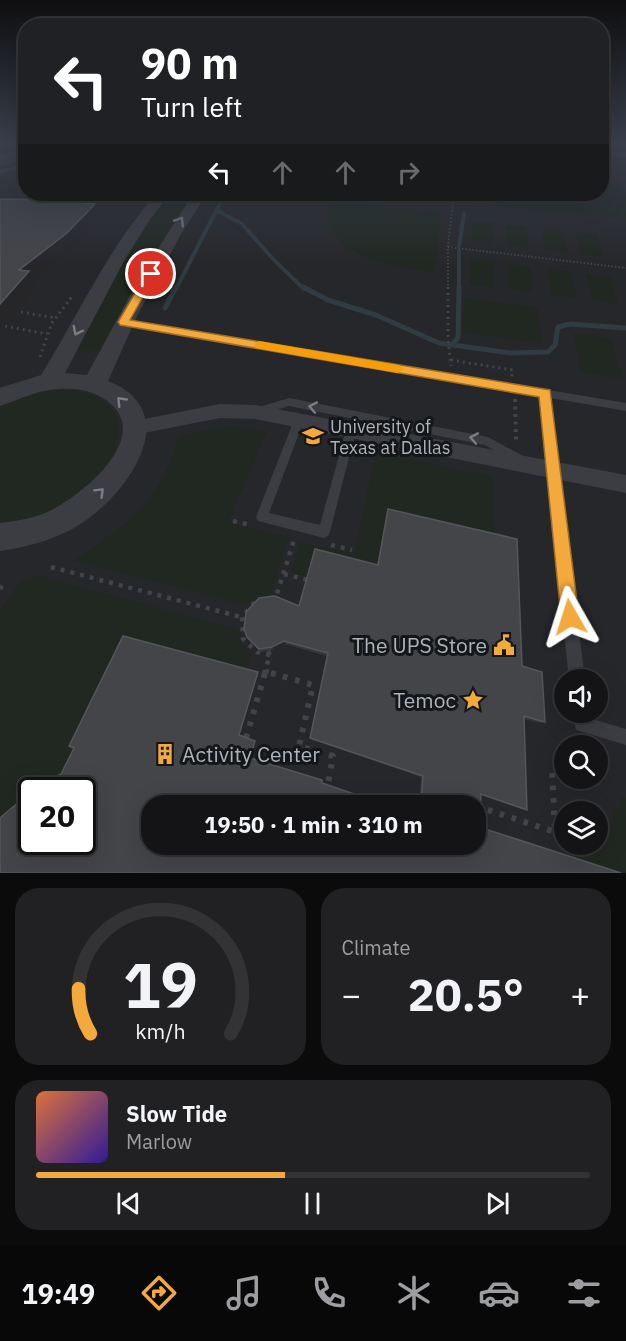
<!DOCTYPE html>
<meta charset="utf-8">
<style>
:root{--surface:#141416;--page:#212123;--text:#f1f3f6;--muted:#9d9ea1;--line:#333335;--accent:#f4a93c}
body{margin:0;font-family:"IBM Plex Sans",sans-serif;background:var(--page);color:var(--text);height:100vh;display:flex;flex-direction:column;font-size:22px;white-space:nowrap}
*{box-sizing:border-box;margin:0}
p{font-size:20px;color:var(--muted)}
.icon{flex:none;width:33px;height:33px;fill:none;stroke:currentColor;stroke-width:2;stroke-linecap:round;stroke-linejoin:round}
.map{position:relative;height:873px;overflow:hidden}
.sheet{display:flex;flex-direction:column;gap:15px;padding:15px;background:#0b0b0c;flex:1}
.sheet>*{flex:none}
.banner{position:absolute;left:18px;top:18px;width:591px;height:183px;border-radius:24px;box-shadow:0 6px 24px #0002,0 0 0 2px var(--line);background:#202124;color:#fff;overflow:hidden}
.controls{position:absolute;left:554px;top:669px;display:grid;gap:12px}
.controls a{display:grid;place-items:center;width:54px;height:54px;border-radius:50%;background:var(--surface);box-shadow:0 6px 24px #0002,0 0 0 2px var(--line);font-size:30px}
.speed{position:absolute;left:18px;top:777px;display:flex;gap:12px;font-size:30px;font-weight:700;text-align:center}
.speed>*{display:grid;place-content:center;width:78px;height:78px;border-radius:50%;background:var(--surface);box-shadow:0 6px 24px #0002,0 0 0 2px var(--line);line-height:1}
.speed .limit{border:3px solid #111;border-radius:9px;background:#fff;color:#111}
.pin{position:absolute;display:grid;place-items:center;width:51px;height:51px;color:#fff;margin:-26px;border:3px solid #fff;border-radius:50%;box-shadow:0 2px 6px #0007}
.me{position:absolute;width:66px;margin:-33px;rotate:354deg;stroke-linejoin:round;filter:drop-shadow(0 0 4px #0008)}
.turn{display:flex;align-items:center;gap:21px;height:126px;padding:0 24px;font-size:27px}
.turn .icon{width:78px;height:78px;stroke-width:2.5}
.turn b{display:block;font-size:42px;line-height:51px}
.lanes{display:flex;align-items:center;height:57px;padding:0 24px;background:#0003;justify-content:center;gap:30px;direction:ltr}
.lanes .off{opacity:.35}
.big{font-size:45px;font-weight:700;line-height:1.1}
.sheet .tile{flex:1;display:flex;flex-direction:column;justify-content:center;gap:9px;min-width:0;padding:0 21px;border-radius:24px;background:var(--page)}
.sheet .dial{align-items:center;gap:0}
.dial svg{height:156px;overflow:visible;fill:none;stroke:var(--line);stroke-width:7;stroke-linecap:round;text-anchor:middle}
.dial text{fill:var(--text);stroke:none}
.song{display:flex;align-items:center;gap:18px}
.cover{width:72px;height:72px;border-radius:9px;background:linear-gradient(135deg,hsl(20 70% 55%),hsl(250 70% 35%))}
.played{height:6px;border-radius:3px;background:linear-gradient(90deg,var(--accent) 45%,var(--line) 45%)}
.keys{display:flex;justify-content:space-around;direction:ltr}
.heat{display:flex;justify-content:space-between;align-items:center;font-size:33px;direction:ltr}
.sheet .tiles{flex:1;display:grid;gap:15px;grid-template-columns:1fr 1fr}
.tile:last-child{grid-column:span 2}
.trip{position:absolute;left:141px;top:795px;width:345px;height:60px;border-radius:24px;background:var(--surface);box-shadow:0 6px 24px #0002,0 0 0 2px var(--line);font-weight:700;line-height:60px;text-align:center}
.tabs{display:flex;height:96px;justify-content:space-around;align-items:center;background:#080809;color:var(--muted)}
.tabs .icon{width:42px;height:42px}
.tabs .selected{color:var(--accent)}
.tabs b{font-size:27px;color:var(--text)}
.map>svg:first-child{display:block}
</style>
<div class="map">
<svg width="626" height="873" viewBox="0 0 626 873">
<rect width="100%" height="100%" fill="#1b1b1d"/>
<path fill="#26272a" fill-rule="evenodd" d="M0,144H25L26,194H602V144H626V873H0ZM564,680H597V712H564ZM564,746H597V778H564ZM32,790H82V842H32ZM152,806H476V844H152ZM564,812H597V844H564Z"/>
<g fill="#202821">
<polygon points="602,180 623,188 626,195 626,219 469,203 469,194 602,194"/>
<polygon points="169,194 194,194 172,224 102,351 77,351 138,234"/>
<path d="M331,201L433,212L441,216L434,272C406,268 362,262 341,242C335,236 331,228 327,222Z"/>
<polygon points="473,221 493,223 493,243 472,240"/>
<polygon points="506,225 526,227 528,247 507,245"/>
<polygon points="542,229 563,231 567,252 545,249"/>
<polygon points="576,233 597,235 603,256 581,254"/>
<polygon points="471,259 493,262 493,287 470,284"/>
<polygon points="508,264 530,267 533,292 509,289"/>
<polygon points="548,269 571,272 577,298 552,295"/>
<polygon points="586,274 610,277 618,304 593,300"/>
<polygon points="465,298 538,308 542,344 462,332"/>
<polygon points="574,333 611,339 622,378 581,372"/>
<path d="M55,390C69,391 87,390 100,398C137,422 112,469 85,491C60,510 31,520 0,523V406L28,395Z"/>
<path d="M228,426L267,431L228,522L289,538L270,593L258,596L246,605L72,561C121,531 167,495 178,436Z"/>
<polygon points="376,453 490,476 493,482 494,533 387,513 377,569 308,577 291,573 300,542 354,554"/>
<polygon points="39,576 237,629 243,645 251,654 246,671 79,749 67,774 39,790 32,790 31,795 0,825 0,610 20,582"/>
<polygon points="619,796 626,798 626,873 570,857 569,845 597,844 597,818 613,822 611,807 621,810"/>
</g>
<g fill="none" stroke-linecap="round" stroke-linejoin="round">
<g stroke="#303b42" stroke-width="3">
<polyline points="1,164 26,157"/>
<polyline points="217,209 224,194"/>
</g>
<g stroke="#303b42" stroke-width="4">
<polyline points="216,210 242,224 274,260 304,289"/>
<polyline points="459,246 464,214"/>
<polyline points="176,289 218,207"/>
<polyline points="459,289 459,250"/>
</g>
<g stroke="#303b42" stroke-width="5">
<polyline points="303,287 328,300 376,315 439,343 510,353 548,352 555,345 558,327 570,324 626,328"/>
<polyline points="165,308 176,287"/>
<polyline points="452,344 458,338 459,287"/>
</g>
<g stroke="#414449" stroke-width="2" stroke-dasharray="1.5 2" stroke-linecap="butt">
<polyline points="448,247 626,268"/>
<polyline points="448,289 448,245 454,194"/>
</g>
<g stroke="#414449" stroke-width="3" stroke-dasharray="2 4" stroke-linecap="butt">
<polyline points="448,287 448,340 451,366"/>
<polyline points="21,312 56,318"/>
<polyline points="5,326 47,334"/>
<polyline points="40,357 52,323 73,295"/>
<polyline points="451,360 512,370 512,377"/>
</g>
<polyline stroke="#414449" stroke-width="4" stroke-dasharray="3 4.5" stroke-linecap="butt" points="515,399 516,442"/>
<g stroke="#414449" stroke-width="4.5" stroke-dasharray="4 6" stroke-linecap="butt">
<polyline points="233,521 250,525"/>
<polyline points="331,545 352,550"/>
<polyline points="51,567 245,618"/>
<polyline points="284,574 308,580"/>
<polyline points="0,589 4,582"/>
<polyline points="270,655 257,652 243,639 242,617 256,601 276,597 295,537"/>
<polyline points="265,671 276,674"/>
<polyline points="264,674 270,655 268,651"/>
</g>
<g stroke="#414449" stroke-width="6" stroke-dasharray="4.5 8" stroke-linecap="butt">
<polyline points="271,673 313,685 299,746 333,756 327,790"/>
<polyline points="246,738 265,673"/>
<polyline points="589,778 589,781"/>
<polyline points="476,806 555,832 552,770"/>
</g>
<g fill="#3b3d42" fill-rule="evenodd">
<polygon points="18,144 26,145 0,151 0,149"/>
<polygon points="602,151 626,153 626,157 602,155"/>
<polygon points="26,164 26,167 0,174 0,170"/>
<polygon points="124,319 626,403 626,411 550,398 585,680 569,680 540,397 121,324 121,320"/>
<polygon points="289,398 488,437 525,457 526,460 525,463 517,463 485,445 289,406 256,416 251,412 252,409"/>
<polygon points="299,416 304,420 269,513 320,525 346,430 351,426 356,430 330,532 328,536 324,538 262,522 258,521 256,517 294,420"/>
<polygon points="572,712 588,712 589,718 626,729 626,745 576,730"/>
</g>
<g fill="#3b3d42" fill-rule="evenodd">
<polygon points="26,149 26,155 0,161 0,155"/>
<polygon points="220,404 255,405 626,475 626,493 255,419 220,418 134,435 127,433 124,428 127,423 134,421"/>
</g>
<path fill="#3b3d42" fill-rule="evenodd" d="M156,194H170L151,218L124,261L65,373L87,375L140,277L193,194H207L181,234L137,316L108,381C186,412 128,493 82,523C58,539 28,547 0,551V523C15,521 31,519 45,513C75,501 151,442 112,405C98,392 80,388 61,389C39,389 21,399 0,406V388L41,375C79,314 108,248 156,194Z"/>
</g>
<polygon fill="#37373b" points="388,509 517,539 522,666 542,672 545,722 540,723 524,719 527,810 522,809 481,795 479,827 621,873 0,873 0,818 27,795 32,792 32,842 82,842 82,790 33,790 61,774 74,748 69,746 123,636 258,672 259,675 241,736 256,742 251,758 322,780 322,783 389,806 152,806 152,844 476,844 476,806 419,806 421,777 310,739 327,656 285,644 273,650 260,652 249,640 244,629 246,612 259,598 275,596 299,606 315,549 377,565"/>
<g fill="#262629">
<polygon points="95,204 101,219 73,249 34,280 37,287 5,326 0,331 0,304 19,270"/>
<polygon points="284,641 285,644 273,650 272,647"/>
<polygon points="258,672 259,675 241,736 239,735"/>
<polygon points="255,741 256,742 251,758 250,758"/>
</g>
<g fill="#444549" stroke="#54565b" stroke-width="1.5">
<polygon points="0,199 65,200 95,204 67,233 19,270 29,271 0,304"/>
<polygon points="388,509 517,539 522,666 542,672 545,722 524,716 527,810 481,794 479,827 621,873 0,873 0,818 27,795 32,792 32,842 82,842 82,790 33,790 61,774 74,748 69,746 123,636 258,672 239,735 255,741 250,758 322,780 322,783 389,806 152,806 152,844 476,844 476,806 421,806 423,776 310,738 328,653 284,641 272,647 259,649 247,637 244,629 246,612 259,598 275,596 299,606 315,549 378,565"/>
</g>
<defs><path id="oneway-chevron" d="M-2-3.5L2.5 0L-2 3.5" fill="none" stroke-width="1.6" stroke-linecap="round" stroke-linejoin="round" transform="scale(1.5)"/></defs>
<g stroke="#7a7e85">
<use href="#oneway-chevron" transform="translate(180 221) rotate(-57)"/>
<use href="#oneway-chevron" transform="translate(77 331) rotate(117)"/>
<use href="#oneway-chevron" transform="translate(121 401) rotate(-134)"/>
<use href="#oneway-chevron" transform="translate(313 407) rotate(-169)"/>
<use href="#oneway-chevron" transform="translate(474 438) rotate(-169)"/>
<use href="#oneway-chevron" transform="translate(100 492) rotate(-45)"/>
</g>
<linearGradient id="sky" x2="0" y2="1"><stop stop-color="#0f0f10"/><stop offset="0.54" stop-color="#393f4c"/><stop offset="1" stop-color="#393f4c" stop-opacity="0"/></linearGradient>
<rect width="626" height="266" fill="url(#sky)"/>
<polygon fill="#f4a93c" stroke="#9f6e27" stroke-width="1.5" points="151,271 156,274 130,320 550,390 579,617 576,624 570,627 563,624 561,617 539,397 120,325 118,322 146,274"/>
<polygon fill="#f59e0b" points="259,341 398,365 404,369 398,373 255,348 255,343"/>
<defs>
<symbol id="university-bare" viewBox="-9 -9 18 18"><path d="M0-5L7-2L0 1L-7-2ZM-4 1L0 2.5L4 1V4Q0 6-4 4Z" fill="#f4a93c" stroke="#151618" stroke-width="2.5" paint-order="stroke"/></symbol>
<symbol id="civic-bare" viewBox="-9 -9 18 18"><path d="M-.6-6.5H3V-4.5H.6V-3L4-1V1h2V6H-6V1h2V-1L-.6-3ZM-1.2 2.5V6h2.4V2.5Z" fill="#f4a93c" stroke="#151618" stroke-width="2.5" paint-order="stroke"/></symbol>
<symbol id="sight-bare" viewBox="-9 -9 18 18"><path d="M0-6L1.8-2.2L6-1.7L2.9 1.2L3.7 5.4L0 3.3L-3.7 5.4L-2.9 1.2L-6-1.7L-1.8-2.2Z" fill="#f4a93c" stroke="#151618" stroke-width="2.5" paint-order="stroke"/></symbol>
<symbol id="building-bare" viewBox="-9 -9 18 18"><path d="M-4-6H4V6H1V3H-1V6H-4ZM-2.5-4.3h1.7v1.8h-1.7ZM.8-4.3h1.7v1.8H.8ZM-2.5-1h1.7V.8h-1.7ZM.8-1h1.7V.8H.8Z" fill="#f4a93c" stroke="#151618" stroke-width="2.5" paint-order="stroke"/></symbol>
</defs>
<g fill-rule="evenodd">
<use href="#university-bare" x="298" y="421" width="30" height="30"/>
<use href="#civic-bare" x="489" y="630" width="30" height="30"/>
<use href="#sight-bare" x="458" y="685" width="30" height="30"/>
<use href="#building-bare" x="150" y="739" width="30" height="30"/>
</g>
<g text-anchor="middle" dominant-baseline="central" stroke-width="6" stroke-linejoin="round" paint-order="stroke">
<g font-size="18" fill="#adb3bc" stroke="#151618" text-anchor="start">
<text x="330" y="426">University of<tspan x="330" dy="21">Texas at Dallas</tspan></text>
</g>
<g font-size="21" fill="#adb3bc" stroke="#151618" text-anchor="end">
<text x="487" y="645">The UPS Store</text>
<text x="456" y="700">Temoc</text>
<text x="182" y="754" text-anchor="start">Activity Center</text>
</g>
</g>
</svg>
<div class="controls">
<a><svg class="icon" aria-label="sound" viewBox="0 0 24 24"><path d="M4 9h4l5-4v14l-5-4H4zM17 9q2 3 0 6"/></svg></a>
<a><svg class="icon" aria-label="search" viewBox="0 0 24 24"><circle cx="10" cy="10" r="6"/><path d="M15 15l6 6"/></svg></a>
<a><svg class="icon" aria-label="layers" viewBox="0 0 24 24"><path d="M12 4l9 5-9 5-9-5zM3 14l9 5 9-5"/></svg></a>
</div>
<div class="speed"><div class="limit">20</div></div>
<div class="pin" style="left:151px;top:274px;background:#d93025"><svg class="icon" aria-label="arrive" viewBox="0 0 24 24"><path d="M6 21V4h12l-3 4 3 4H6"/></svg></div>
<svg class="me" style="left:570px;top:617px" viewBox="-20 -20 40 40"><path d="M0-17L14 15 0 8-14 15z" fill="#f4a93c" stroke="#fff" stroke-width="4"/></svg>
<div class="trip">19:50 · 1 min · 310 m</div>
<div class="banner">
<div class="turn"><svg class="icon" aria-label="left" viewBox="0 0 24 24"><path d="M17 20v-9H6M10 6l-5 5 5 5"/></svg><div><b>90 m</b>Turn left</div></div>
<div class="lanes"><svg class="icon" aria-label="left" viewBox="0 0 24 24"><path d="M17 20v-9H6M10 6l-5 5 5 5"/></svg><svg class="icon off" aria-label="ahead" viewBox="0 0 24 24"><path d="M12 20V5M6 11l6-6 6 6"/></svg><svg class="icon off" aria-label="ahead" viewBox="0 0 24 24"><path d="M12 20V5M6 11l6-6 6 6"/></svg><svg class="icon off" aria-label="right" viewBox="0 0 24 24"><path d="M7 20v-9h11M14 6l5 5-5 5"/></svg></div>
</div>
</div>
<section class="sheet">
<div class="tiles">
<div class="tile dial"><svg viewBox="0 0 100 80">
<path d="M14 69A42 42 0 1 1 86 69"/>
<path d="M14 69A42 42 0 0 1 8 46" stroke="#f4a93c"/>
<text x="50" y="56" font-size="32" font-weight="700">19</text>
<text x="50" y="72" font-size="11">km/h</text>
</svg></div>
<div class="tile"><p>Climate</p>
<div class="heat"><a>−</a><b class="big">20.5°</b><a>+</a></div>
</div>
<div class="tile">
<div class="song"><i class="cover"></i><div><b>Slow Tide</b><p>Marlow</p></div></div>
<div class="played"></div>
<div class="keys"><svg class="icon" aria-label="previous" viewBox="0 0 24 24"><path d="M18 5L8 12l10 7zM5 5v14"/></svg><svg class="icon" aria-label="pause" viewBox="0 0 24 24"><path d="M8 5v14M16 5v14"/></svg><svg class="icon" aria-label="next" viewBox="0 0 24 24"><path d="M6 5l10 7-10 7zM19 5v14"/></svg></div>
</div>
</div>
</section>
<nav class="tabs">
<b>19:49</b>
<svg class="icon selected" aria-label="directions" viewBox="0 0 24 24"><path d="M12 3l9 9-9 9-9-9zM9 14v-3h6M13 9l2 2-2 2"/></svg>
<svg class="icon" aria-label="music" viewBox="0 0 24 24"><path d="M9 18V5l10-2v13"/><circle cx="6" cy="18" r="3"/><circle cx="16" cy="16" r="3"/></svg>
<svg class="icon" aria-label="phone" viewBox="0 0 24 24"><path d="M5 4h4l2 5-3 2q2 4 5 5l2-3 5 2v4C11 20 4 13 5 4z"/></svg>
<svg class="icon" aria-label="climate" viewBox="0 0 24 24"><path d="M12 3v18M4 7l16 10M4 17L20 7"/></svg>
<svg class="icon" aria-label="car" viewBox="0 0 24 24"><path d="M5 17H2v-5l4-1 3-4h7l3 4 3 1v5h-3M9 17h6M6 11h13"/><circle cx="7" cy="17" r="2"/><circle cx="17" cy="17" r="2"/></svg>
<svg class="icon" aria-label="filters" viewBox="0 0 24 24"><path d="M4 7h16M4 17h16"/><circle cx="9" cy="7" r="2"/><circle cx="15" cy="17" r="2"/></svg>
</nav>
